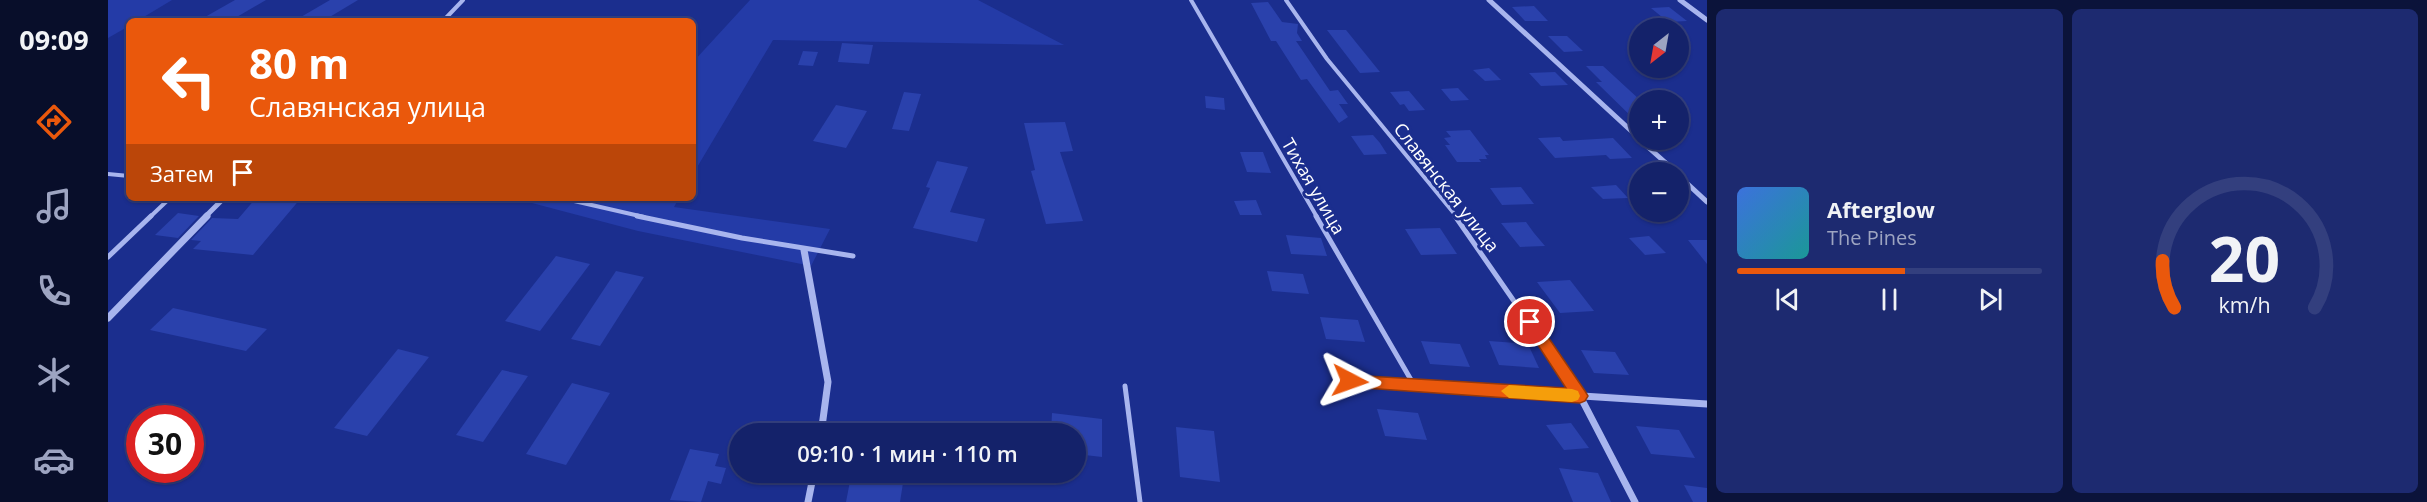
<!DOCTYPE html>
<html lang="ru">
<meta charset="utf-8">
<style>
:root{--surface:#14226a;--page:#1d2a70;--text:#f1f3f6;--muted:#9da4c1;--line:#333f7e;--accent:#ea580c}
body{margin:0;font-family:"Open Sans",sans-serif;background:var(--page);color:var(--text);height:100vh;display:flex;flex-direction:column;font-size:22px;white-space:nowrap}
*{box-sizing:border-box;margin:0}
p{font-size:20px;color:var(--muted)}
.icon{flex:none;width:33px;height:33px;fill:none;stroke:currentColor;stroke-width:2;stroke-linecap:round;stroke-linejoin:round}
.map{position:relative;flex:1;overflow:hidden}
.side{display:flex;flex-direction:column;gap:9px;padding:9px;background:#0b133a;width:720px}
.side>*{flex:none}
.top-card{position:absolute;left:18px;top:18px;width:570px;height:183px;border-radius:9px;box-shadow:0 2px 4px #0004,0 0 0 2px var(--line);background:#ea580c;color:#fff;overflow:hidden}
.needle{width:39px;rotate:211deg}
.tools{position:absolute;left:1521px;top:18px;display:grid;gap:12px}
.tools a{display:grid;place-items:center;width:60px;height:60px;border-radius:50%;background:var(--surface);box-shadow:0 2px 4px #0004,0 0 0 2px var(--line);font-size:30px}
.speed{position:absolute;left:18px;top:405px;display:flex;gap:12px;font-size:30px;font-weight:700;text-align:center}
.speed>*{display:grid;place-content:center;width:78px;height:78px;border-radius:50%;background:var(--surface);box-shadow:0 2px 4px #0004,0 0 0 2px var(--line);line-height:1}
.speed .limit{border:9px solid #d22;background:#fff;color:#111}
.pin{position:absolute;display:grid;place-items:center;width:51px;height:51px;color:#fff;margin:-26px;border:3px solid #fff;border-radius:50%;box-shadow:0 2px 6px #0007}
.me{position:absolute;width:66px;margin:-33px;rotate:94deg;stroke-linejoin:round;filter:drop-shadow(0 0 4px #0008)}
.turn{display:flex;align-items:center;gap:21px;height:126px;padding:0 24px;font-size:27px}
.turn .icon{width:78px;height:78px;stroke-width:2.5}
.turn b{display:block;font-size:42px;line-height:51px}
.then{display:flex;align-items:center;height:57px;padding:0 24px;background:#0003;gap:12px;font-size:22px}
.side .tile{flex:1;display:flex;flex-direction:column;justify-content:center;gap:9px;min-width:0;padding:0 21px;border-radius:9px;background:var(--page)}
.side .dial{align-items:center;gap:0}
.dial svg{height:156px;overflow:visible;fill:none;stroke:var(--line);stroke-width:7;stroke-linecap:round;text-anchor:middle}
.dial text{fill:var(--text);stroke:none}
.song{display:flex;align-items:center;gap:18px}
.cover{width:72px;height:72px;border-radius:9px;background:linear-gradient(135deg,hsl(220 70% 55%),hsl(180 70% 35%))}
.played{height:6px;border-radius:3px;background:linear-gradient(90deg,var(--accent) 55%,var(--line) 55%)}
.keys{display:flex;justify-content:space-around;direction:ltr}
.side .tiles{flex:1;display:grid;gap:9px;grid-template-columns:repeat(2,1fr)}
.trip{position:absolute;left:621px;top:423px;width:357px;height:60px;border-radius:30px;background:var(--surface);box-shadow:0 2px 4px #0004,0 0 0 2px var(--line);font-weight:600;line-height:60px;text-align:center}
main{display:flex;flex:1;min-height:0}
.menu{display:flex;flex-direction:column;width:108px;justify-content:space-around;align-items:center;background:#080e2a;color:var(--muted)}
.menu .icon{width:42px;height:42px}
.menu .active{color:var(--accent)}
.menu b{font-size:27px;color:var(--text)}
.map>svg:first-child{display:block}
</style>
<main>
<nav class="menu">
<b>09:09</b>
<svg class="icon active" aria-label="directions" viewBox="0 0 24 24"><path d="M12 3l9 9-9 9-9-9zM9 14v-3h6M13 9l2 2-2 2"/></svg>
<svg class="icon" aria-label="music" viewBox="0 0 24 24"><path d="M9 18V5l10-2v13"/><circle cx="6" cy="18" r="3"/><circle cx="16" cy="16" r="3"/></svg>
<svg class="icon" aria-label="phone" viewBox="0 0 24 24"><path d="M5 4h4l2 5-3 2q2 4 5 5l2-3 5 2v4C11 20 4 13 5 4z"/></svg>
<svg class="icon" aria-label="climate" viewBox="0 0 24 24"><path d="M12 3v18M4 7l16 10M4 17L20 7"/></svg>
<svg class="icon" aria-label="car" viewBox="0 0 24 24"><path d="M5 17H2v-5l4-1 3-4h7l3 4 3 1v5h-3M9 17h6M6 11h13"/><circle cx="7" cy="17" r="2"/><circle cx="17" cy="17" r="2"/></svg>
</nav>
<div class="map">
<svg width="1599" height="502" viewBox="0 0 1599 502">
<rect width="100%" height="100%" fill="#1b2e8e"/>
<g fill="#243ba7">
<polygon points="0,0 64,0 29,21 21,21 21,26 0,38"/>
<polygon points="642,0 870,0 956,45 665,40 585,174 585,62"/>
<polygon points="405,198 571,198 566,207 722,229 703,266 530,231"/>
</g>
<g fill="#2a41ac">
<polygon points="127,0 158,0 122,21 90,21"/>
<polygon points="222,0 250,0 215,21 186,21"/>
<polygon points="1160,2 1174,22 1190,24 1189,33 1194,41 1188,41 1222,91 1230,90 1240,104 1231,104 1240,117 1231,123 1199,79 1193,80 1168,41 1163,41 1143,3"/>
<polygon points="1426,6 1440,21 1417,21 1404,7"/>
<polygon points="1561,7 1579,21 1560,22 1543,8"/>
<polygon points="1219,30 1238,30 1272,72 1252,73"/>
<polygon points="1440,36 1459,36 1475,51 1456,52"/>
<polygon points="734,43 765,45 761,64 730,62"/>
<polygon points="695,51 710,52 705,66 690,65"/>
<polygon points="1478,66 1495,66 1532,100 1532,125 1488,82 1494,82"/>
<polygon points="1381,68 1393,80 1377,81 1365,70"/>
<polygon points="1447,72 1460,85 1433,86 1421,73"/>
<polygon points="1350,88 1361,100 1343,101 1333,89"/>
<polygon points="1301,91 1317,110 1301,111 1296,104 1292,105 1282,92"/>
<polygon points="796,92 813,94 801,131 784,129"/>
<polygon points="1097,96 1116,98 1117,110 1098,108"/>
<polygon points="728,105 759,111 738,148 705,141"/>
<polygon points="957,122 965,151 952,152 975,221 938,224 923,171 927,170 916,123"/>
<polygon points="1362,130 1381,155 1377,155 1379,159 1371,159 1373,162 1349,162 1337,145 1342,145 1336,138 1343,137 1338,131"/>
<polygon points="1265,135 1272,143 1279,154 1256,155 1243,136"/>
<polygon points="1452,137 1455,141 1505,138 1524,158 1502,159 1498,155 1447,158 1430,138"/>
<polygon points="1132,152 1155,152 1163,173 1139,172"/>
<polygon points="829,161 860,167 842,212 877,219 869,242 805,228 822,188 818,187"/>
<polygon points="1508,185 1520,198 1495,199 1483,187"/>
<polygon points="1413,187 1426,204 1394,205 1382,188"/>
<polygon points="148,198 193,198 145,255 85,249 93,241 83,240 104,218 130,219"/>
<polygon points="1148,200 1154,215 1132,215 1126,201"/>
<polygon points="70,213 91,216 70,238 47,235"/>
<polygon points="1418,222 1426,233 1437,246 1412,247 1393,223"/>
<polygon points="1332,228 1349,254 1313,255 1297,229"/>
<polygon points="1178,235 1213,238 1219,256 1183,254"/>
<polygon points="1541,236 1558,253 1537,255 1521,238"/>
<polygon points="1580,240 1599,240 1599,264"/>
<polygon points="448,256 482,264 432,331 397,321"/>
<polygon points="508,271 536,277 492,346 463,339"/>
<polygon points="1159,271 1195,274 1201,294 1164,291"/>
<polygon points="1462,280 1486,311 1452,313 1429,282"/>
<polygon points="65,308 159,329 138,351 42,330"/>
<polygon points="1212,317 1250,320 1257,342 1218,339"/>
<polygon points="1313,341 1352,344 1362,367 1322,364"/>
<polygon points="1381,341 1420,344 1431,368 1391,365"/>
<polygon points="290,349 321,357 259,436 226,428"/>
<polygon points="1473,350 1507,352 1521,375 1486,373"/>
<polygon points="394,370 420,376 375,442 348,435"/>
<polygon points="464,383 502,393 458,465 418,454"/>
<polygon points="1269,409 1310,413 1319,440 1277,436"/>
<polygon points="944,413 994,419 994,457 968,454 968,434 943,434"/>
<polygon points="1463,423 1481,448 1456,450 1438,425"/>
<polygon points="1528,426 1571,430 1587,458 1543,454"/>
<polygon points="1068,427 1106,431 1112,482 1072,477"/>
<polygon points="582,449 611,454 607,466 618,468 613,484 600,481 593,502 562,500"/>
<polygon points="1451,468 1490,473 1503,502 1465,502"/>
<polygon points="743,476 795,483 792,502 738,502"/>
<polygon points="1576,485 1599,488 1599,502 1585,502"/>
</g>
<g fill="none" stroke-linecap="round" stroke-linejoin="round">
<g stroke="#a8b5ee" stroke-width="4">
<polyline points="1083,0 1209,217"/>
<polyline points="1178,0 1219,59 1349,217"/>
<polyline points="335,21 355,0"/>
<polyline points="0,174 21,176"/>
<polyline points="453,198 536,217"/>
<polyline points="42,217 62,198"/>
</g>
<g stroke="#a8b5ee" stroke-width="5">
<polyline points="529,216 634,238 745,256"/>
<polyline points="1208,216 1306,385"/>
<polyline points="1347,216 1471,395"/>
<polyline points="0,257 43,216"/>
<polyline points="1017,386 1032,502"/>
</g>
<g stroke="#a8b5ee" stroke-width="5">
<polyline points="1381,0 1532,139"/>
<polyline points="1572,0 1599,20"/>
<polyline points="1532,140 1568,172"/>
<polyline points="1570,175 1599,202"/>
<polyline points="97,217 116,198"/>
</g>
<g stroke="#a8b5ee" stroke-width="7">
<polyline points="696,250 720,382 713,434"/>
<polyline points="0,318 99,216"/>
<polyline points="1242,381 1599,404"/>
<polyline points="1472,396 1527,502"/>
<polyline points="700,502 706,472"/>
</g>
</g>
<polygon fill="#ea580c" stroke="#983908" stroke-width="1.5" points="1422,317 1427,318 1477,391 1480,396 1477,401 1472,403 1242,387 1234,381 1242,375 1458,388 1415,322"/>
<polygon fill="#f59e0b" points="1401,385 1464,389 1470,391 1472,396 1470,400 1464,402 1401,398 1393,391"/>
<g text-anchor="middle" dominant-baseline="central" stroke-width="6" stroke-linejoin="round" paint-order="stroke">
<g font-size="18" fill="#fff" stroke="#1b2e8e">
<text transform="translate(1206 186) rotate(60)">Тихая улица</text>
<text transform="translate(1339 187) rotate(52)">Славянская улица</text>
</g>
</g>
</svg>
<div class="tools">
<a><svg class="needle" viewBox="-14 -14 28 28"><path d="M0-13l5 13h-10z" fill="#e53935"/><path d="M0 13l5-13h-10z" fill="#9da4c1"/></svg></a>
<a>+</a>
<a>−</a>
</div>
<div class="speed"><div class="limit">30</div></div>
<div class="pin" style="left:1422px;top:322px;background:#d93025"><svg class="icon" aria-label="arrive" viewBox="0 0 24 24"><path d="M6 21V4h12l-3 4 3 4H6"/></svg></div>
<svg class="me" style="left:1242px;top:381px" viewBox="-20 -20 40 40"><path d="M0-17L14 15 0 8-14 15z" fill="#ea580c" stroke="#fff" stroke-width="4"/></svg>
<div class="trip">09:10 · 1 мин · 110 m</div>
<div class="top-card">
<div class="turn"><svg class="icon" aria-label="left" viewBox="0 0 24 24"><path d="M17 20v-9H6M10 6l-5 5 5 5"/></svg><div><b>80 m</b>Славянская улица</div></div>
<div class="then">Затем<svg class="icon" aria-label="arrive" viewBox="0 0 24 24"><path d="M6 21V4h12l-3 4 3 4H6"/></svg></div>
</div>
</div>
<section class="side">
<div class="tiles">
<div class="tile">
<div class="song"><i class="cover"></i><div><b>Afterglow</b><p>The Pines</p></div></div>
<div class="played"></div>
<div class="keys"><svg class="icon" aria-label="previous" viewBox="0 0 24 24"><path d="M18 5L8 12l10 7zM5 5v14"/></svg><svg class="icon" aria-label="pause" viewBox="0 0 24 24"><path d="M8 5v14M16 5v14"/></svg><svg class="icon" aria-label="next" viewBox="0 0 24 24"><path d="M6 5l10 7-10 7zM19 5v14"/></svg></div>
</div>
<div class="tile dial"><svg viewBox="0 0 100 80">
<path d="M14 69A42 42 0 1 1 86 69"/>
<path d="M14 69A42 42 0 0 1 8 45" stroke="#ea580c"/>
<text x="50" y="56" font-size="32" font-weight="700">20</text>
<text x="50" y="72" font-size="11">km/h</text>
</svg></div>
</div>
</section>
</main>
